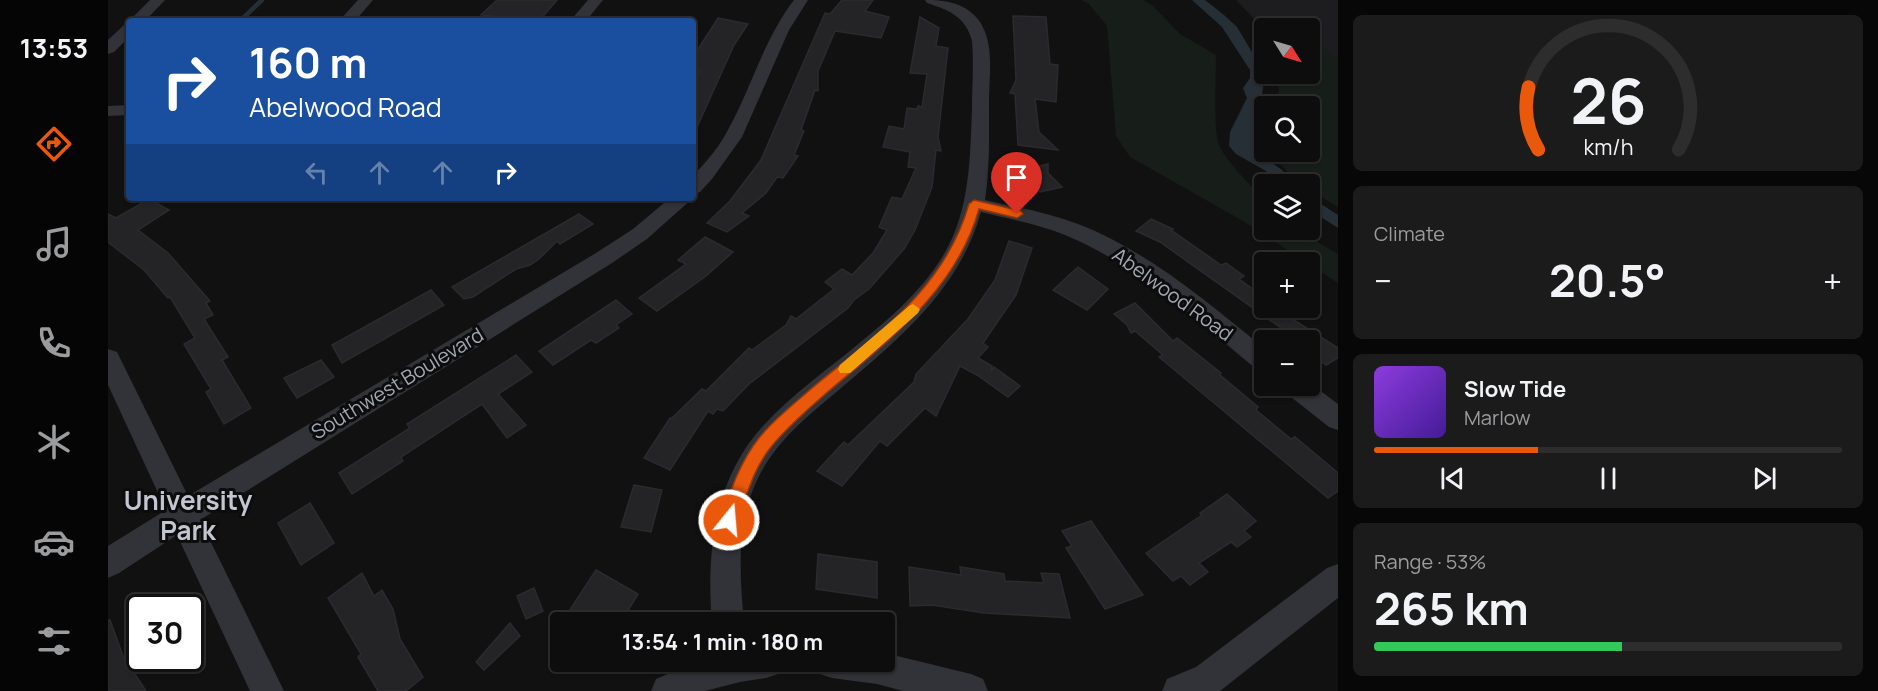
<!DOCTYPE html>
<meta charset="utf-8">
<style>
:root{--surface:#0d0d0e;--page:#1b1b1c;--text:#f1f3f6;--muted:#9a9c9e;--line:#2d2d2e;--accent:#ea580c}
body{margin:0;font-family:Manrope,sans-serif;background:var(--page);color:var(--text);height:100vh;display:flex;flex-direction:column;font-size:22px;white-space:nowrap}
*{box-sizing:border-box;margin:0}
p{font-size:20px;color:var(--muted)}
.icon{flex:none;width:33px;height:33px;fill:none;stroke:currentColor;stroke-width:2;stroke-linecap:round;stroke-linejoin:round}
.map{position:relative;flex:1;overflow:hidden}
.side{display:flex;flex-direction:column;gap:15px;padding:15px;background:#070708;width:540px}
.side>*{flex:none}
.banner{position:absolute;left:18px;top:18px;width:570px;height:183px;border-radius:6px;box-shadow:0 2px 4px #0004,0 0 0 2px var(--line);background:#1a4fa0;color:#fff;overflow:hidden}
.needle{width:39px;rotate:127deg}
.controls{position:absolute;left:1146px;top:18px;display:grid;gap:12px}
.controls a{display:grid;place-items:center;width:66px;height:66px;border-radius:6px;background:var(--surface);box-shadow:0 2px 4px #0004,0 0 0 2px var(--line);font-size:30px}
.speed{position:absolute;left:18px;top:594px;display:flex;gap:12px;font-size:30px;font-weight:700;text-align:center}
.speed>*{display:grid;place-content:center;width:78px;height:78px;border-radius:50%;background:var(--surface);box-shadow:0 2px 4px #0004,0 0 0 2px var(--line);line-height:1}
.speed .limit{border:3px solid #111;border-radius:9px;background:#fff;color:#111}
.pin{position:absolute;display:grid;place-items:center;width:51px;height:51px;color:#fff;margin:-62px -26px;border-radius:50% 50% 50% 0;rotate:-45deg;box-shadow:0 0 6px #0007}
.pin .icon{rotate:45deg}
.me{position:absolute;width:66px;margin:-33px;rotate:17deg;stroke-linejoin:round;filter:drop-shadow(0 0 4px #0008)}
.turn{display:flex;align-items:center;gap:21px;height:126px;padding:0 24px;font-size:27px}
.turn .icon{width:78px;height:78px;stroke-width:2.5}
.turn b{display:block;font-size:42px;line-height:51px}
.lanes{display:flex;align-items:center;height:57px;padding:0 24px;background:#0003;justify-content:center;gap:30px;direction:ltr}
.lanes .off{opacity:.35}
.big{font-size:45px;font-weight:700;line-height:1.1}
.side .card{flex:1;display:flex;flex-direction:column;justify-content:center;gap:9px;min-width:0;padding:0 21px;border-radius:9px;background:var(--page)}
.side .dial{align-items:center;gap:0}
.dial svg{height:156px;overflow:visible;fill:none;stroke:var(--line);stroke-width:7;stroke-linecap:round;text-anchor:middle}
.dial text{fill:var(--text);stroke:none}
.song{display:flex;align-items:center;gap:18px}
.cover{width:72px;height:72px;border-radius:9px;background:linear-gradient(135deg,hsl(270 70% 55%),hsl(260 70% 35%))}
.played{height:6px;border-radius:3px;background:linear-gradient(90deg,var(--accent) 35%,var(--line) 35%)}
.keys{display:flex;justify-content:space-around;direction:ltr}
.heat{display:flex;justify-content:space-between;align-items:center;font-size:33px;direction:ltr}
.charge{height:9px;border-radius:4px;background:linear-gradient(90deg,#34c759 53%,var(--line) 0)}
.trip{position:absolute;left:442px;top:612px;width:345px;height:60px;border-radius:6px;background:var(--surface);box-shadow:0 2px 4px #0004,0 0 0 2px var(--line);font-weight:700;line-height:60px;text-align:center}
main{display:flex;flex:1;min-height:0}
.tabs{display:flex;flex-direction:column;width:108px;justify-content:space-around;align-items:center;background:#050506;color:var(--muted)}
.tabs .icon{width:42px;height:42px}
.tabs .active{color:var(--accent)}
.tabs b{font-size:27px;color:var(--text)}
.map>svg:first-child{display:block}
</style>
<main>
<nav class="tabs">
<b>13:53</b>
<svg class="icon active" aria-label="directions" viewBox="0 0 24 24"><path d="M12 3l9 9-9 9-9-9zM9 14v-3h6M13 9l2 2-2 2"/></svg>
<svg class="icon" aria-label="music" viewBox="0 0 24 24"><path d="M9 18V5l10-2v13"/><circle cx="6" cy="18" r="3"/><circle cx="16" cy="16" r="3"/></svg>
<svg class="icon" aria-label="phone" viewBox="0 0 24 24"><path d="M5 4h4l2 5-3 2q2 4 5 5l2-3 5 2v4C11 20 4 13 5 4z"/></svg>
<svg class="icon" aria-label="climate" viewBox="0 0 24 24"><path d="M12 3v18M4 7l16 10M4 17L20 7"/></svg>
<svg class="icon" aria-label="car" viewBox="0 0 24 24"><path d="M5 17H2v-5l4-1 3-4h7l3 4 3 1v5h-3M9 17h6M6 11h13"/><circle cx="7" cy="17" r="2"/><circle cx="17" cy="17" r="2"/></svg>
<svg class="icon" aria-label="filters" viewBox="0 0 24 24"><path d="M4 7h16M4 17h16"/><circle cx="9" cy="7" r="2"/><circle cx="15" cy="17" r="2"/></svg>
</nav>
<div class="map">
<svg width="1230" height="691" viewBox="0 0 1230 691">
<rect width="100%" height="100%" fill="#111112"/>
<polygon fill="#1d1d1f" points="1128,0 1230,0 1230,109 1202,74 1202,28 1156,29"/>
<g fill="#171d18">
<path d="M973,0H1035L1044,5L1072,34L1108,55C1108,74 1105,130 1111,145C1118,161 1143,186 1156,199V230H1189L1230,254V283L1135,221L1022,157L1008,136L999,26L981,4Z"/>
<polygon points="1202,39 1208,40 1230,59 1230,207 1202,190 1202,184 1191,184 1164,155 1163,152 1202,152 1202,106 1165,106 1171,91 1169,74 1202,74"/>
</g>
<g fill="#272f36">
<polygon points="1084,0 1097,0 1116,15 1129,27 1157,74 1149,128 1150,153 1174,170 1186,184 1166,184 1158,171 1128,154 1121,146 1122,132 1139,98 1135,88 1142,78 1142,70 1114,27"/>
<polygon points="1202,197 1230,215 1230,228 1202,210"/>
</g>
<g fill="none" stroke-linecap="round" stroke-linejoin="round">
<polyline stroke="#272f36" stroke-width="4.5" points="132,21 154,0"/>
</g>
<g fill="#242427" stroke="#2b2b2f" stroke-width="1.5">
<polygon points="389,0 449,0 431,21 373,15"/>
<polygon points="734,0 765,0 757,11 781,17 773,38 727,31 710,71 710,91 707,90 693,130 696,131 686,155 690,156 675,178 669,177 658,193 634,213 641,216 619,232 599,223 622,201 653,160 717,13 722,14"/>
<polygon points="905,16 938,17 942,64 950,65 948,102 927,99 931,132 950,150 910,145 907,94 902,93 908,80"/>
<polygon points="812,17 831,28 828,46 840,48 830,137 833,151 828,150 824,187 807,230 796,249 761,289 746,300 740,308 641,384 615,411 609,409 605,414 600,411 562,470 536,458 562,418 564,418 594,389 598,391 641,348 644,350 678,325 683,316 688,319 726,289 717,282 734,269 744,275 765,253 779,230 771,227 784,197 794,199 808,168 800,167 802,152 775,147 781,126 796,129 799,108 809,109 810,106 814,107 819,74 802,73"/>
<polygon points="610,18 640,24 626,45 585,136 585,84 592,71 585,70 585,57"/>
<polygon points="940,164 940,173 954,187 932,192 911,171"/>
<polygon points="41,199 61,210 30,230 60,253 102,301 98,303 105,315 96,319 120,357 114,360 143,408 116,424 98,392 103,389 76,344 87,338 62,297 60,298 36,270 0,242 0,214 8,218"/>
<polygon points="471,214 485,224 452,244 449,241 431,259 422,265 408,269 365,297 356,299 344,287"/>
<polygon points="1043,219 1065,229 1063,230 1113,265 1118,263 1136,276 1131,279 1156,297 1156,313 1160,308 1167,308 1230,348 1230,358 1218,365 1202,353 1202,340 1190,340 1052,242 1028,231"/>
<polygon points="597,237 625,252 598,276 549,311 531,298 578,264 570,260"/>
<polygon points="901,241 924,248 908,295 875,343 880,347 870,358 884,366 883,372 886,367 912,386 900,397 869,375 852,366 828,416 817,408 779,446 772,441 734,486 709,471 736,442 740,445 806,382 808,374 860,319 887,280"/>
<polygon points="970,267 1000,289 979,310 945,290"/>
<polygon points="323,290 336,305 234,363 224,345"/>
<polygon points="508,300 524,314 508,325 511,328 488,343 483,340 445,365 431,351"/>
<polygon points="1027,303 1065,341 1069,338 1113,373 1112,375 1150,407 1148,410 1183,439 1187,437 1230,473 1230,491 1220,498 1051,357 1055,355 1027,331 1023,333 1019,325 1006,314"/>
<polygon points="408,355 424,372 390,394 418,425 399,438 374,404 293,457 295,461 244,494 231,473 302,428 299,424"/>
<polygon points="213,360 226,377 189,398 176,378"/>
<polygon points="526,485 554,490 543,532 513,527"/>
<polygon points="1119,494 1148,521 1136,531 1143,537 1129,547 1123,542 1091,563 1100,572 1082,585 1073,576 1065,581 1038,553 1094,515 1092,513"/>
<polygon points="202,503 226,543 193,565 170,523"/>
<polygon points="983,521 1015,567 1035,595 997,609 958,548 964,546 954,531"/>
<polygon points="710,554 769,562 769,598 708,589"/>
<polygon points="801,567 853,575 852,567 896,574 897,581 936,583 933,573 951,574 962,618 876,613 824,605 802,606"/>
<polygon points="488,570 530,594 513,622 454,622"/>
<polygon points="254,573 266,596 274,590 285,609 292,639 315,677 298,691 270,691 250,657 253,654 220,598"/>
<polygon points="426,588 435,611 418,619 409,596"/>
<polygon points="0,620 2,620 15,656 38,691 0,691"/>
<polygon points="402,623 412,636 376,670 368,662"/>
</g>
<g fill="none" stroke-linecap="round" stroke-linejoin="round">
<g fill="#323338" fill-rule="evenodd">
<polygon points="42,0 57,0 37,21 21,21"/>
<polygon points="250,0 265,0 247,21 231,21"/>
<polygon points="480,0 495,0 478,21 462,21"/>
<path d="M686,0H700L681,30L634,137L604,179L592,192L585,194V176C599,161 612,146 621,128C644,86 656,39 686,0Z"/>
<path d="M817,0C836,0 854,2 868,17C874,23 878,33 880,42C884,61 881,82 881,102C881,135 882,167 877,200C908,207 940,213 970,224C1040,251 1099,302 1156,348V371L1147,368C1088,319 1029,265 957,235C930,224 901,219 873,212C851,292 786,343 726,394C691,423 658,451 643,495C629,536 632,580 636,622H604C598,554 606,479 655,426C684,394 722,368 755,340C785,316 816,288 836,254C862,210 862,159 864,109C864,86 866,63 864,41C858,17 841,10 819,3Z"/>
<polygon points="21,23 21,37 6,52 0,54 0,40 16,25"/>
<polygon points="21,105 21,115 0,116 0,106"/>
<polygon points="562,198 585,198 539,239 504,263 92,520 176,691 142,691 69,535 11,573 0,578 0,546 58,510 0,385 0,349 9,352 80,496 488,253 525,229"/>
<polygon points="1202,383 1230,404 1230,430 1221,427 1178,393 1174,386 1202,386"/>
<polygon points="1230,564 1230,598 1112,691 1054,691 1059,679 1088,667 1219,568"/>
<polygon points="777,653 863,674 875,679 880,691 795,691 769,684 724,678 712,674 708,662 777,662"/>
<polygon points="588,662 674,662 670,674 658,678 632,682 597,691 543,691 548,679"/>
</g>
</g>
<path fill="#ea580c" stroke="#983908" stroke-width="1.5" d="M866,200L913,211L915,214L909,218L871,209C848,292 778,342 715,396C697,412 678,428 663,447C643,472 639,498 627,526L621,528L615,526L613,520C622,491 632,462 651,438C666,419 686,404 704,388C769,334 836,290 861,204Z"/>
<polygon fill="#f59e0b" points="805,304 812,309 810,313 742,373 732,373 730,369 732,365 801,306"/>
<g text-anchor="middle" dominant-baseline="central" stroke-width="6" stroke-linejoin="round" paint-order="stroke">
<g font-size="20" fill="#a2a7b4" stroke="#0c0c0d">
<text transform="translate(1065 294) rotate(36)">Abelwood Road</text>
<text transform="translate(289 383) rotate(-31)">Southwest Boulevard</text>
</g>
<g font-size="26" font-weight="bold" fill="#c3c6d0" stroke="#0c0c0d">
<text x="80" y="500">University<tspan x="80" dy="30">Park</tspan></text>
</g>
</g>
</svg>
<div class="controls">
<a><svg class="needle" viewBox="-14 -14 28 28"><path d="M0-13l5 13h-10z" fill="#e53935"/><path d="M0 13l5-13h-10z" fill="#9a9c9e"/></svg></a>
<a><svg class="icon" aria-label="search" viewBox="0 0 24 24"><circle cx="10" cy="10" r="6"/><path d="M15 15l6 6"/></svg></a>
<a><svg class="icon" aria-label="layers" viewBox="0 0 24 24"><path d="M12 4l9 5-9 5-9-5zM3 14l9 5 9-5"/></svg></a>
<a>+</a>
<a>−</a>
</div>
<div class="speed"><div class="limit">30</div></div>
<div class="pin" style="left:909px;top:214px;background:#d93025"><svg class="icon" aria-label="arrive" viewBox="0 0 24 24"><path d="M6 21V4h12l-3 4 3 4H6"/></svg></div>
<svg class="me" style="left:621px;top:520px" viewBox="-20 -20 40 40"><circle r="17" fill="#ea580c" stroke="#fff" stroke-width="3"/><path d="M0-11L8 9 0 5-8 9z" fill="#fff"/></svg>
<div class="trip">13:54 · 1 min · 180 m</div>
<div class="banner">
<div class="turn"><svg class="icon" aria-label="right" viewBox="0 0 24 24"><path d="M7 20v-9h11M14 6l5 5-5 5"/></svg><div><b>160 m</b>Abelwood Road</div></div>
<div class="lanes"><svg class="icon off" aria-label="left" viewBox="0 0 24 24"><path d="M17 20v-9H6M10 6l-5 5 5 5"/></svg><svg class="icon off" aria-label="ahead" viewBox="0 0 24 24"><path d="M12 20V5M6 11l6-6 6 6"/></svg><svg class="icon off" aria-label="ahead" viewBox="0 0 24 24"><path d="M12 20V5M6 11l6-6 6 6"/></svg><svg class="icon" aria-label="right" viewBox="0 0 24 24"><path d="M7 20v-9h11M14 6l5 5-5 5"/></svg></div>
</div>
</div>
<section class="side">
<div class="card dial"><svg viewBox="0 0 100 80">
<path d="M14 69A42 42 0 1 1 86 69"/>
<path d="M14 69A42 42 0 0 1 9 37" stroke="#ea580c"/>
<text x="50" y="56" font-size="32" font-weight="700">26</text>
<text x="50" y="72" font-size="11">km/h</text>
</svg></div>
<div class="card"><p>Climate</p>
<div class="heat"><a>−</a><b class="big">20.5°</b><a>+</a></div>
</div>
<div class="card">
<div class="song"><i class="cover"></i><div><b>Slow Tide</b><p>Marlow</p></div></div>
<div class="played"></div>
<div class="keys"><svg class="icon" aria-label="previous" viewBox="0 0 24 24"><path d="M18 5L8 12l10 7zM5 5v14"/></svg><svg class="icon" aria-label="pause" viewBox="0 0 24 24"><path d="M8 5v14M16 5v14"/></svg><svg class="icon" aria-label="next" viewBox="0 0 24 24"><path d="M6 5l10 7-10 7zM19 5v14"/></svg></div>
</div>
<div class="card"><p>Range · 53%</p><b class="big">265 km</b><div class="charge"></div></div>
</section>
</main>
